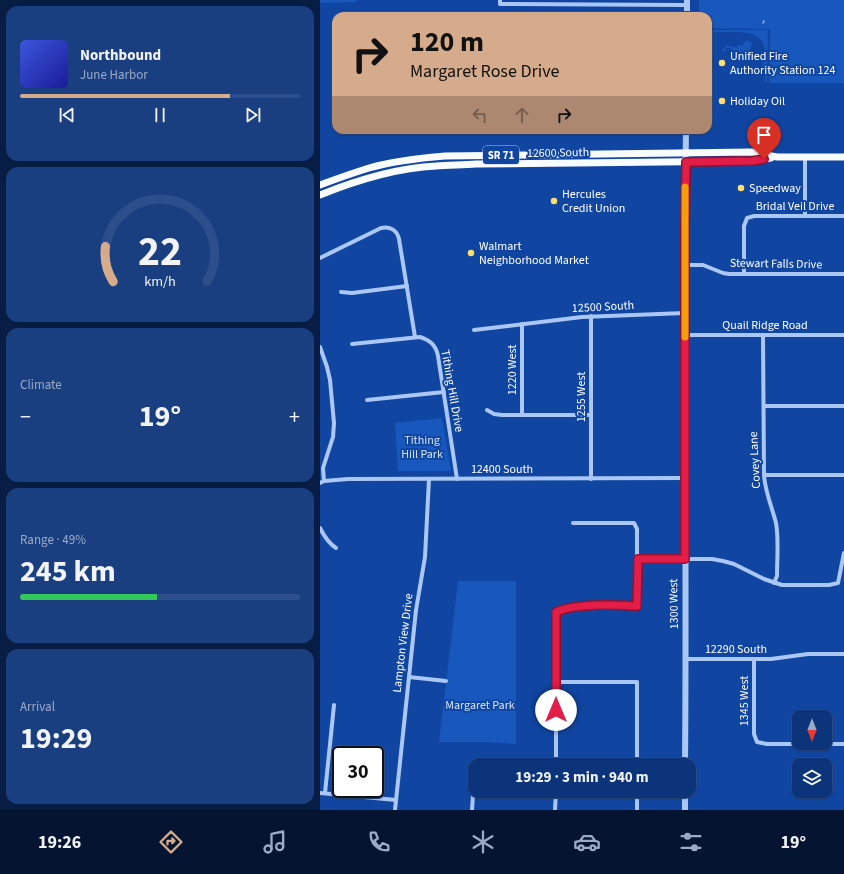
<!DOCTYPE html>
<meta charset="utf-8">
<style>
:root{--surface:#0c347a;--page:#1a3f81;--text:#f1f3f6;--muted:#9aaac7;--line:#2c4f8b;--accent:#d6ab8b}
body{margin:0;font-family:"Source Sans 3",sans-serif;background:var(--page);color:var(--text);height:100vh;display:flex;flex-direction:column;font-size:15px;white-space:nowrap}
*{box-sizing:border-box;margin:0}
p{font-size:13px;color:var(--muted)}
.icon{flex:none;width:22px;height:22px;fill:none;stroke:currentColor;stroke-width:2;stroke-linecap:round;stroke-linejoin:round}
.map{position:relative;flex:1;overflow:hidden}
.panel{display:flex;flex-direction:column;gap:6px;padding:6px;background:#071d43;width:320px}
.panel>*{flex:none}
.banner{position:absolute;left:12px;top:12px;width:380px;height:122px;border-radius:12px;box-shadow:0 1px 3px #0004,0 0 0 1px var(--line);background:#d6ab8b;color:#111;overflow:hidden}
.needle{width:26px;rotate:180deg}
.buttons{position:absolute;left:472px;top:710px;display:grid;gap:8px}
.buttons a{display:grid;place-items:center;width:40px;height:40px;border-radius:8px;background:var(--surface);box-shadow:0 1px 3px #0004,0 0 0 1px var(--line);font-size:20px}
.speed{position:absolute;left:12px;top:746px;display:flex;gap:8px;font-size:20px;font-weight:700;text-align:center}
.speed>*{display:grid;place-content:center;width:52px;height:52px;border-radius:50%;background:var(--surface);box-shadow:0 1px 3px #0004,0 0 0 1px var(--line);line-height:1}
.speed .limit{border:2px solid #111;border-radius:6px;background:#fff;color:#111}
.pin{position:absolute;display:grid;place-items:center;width:34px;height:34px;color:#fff;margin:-41px -17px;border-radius:50% 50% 50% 0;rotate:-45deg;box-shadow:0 0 4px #0007}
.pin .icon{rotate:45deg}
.me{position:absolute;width:44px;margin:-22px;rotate:0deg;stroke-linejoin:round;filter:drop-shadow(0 0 3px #0008)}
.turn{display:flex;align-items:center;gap:14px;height:84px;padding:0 12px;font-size:18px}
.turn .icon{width:52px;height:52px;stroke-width:2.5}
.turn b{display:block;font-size:28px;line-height:34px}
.lanes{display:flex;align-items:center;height:38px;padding:0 12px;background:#0003;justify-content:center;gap:20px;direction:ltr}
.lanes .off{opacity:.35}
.big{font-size:30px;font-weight:700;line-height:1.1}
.panel .card{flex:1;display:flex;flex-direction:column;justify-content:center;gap:6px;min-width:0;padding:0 14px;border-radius:12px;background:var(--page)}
.panel .dial{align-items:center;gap:0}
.dial svg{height:104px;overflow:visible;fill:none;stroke:var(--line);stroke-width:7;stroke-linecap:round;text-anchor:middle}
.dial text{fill:var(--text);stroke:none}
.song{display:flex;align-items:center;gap:12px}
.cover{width:48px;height:48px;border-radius:6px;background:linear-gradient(135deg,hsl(230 70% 55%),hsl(240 70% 35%))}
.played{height:4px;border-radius:2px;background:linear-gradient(90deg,var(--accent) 75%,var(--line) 75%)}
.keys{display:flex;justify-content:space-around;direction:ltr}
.heat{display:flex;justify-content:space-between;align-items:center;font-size:22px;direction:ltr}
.charge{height:6px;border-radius:3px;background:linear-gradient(90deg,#34c759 49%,var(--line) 0)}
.trip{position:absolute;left:148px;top:758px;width:228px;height:40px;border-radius:12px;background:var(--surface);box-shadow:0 1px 3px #0004,0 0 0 1px var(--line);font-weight:700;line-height:40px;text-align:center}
.dock{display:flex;height:64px;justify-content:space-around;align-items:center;background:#051531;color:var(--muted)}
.dock .icon{width:28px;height:28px}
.dock .active{color:var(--accent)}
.dock b{font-size:18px;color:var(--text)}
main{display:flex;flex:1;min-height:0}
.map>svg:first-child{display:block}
</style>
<main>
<section class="panel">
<div class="card">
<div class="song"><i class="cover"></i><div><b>Northbound</b><p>June Harbor</p></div></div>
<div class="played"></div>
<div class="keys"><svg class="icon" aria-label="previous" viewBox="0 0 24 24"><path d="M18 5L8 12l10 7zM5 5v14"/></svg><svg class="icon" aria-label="pause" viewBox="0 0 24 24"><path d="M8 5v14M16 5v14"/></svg><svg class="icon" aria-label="next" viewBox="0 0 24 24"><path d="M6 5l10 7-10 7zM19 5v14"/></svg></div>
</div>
<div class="card dial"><svg viewBox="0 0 100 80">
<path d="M14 69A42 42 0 1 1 86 69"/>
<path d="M14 69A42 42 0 0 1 8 42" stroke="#d6ab8b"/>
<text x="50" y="56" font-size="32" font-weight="700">22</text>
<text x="50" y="72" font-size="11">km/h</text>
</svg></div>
<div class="card"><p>Climate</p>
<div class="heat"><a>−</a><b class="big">19°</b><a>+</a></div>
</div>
<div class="card"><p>Range · 49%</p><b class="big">245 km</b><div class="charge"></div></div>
<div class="card"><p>Arrival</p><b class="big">19:29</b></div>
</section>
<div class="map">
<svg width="524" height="810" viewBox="0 0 524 810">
<rect width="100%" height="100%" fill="#1046a2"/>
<g fill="#1857bc">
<polygon points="0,0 36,0 36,2 0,3"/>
<polygon points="379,0 524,0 524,83 449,83 450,29 388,28 388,16 379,16"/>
<path d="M388,30H448L447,82H445V74L442,73C442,71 441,69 442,67C442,62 446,58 445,52C444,32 425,32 410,32C403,32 395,32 388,32Z"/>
<polygon points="426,40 431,42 432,44 430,48 430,56 420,55 420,52 412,52 411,48 406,48 406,51 402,51 402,49 404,49 407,46 411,46 417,48 418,45 423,45 424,42 426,42"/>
<polygon points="122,418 131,471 78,471 75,423"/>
<polygon points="138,581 196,581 196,744 166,742 119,742"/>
</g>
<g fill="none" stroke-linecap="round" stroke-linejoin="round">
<polyline stroke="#9cc1f9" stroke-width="1.5" points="443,23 444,21"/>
<g stroke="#aac7f6" stroke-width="4">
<polyline points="180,0 180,4 367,5"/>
<polyline points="485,157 485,216"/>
<path d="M0,258L61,228C70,226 77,230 79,239L95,337"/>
<polyline points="365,265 383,265 403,273 409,274 524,274"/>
<polyline points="424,274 424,226 427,218 434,216 524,216"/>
<polyline points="21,292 32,293 87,286"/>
<polyline points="202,324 202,415"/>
<polyline points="154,330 262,317 365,313"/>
<polyline points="365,335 524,335"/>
<path d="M443,335L444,475C445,492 452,507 456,523C459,540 457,559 457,576L454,583"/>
<path d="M32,344L100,337C110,340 116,345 118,356L137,479"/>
<polyline points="0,347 7,367 10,380 14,423 13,437 3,468 4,481"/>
<polyline points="47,400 124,392"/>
<polyline points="444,406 524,406"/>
<polyline points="167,410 174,414 182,415 271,415"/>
<polyline points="444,475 524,475"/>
<polyline points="271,479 271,316"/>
<polyline points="0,483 4,481 28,479 365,478"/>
<path d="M0,528C4,536 8,543 16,548"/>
<polyline points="317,559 392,559 403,561 414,564 444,579 462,585 509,585 518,583 524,553"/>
<polyline points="366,659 451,659 488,654 524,654"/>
<polyline points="434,659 434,734 437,742 447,744 524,744"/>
<polyline points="89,677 126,681"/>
<polyline points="236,682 317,682 317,765"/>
<path d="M236,765V612C256,603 295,605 317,606V529L314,523H253"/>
<polyline points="0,793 76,800"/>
<polyline points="5,793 14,705"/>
<polyline points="75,810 96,610 105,557 109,479"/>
<polyline points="152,810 154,780 155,780"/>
<polyline points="235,810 236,791"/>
<polyline points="317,810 317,791"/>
</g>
<g stroke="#aac7f6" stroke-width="6">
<polyline points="367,16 367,0"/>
<path d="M365,765C367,553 363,342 366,130"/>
<polyline points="365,810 365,791"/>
</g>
<g stroke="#f8fbff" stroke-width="7">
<path d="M0,185C16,179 33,173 49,168C74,161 100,158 125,156L432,152L457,157H524"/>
<path d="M0,195C37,180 76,168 116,166C129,165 143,165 156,164L431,161L451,158"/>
</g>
</g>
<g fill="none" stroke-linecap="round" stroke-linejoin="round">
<defs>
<path id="route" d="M236,710V612C256,603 295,605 317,606L318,559H365V225L366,162L432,161L444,159"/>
</defs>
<use href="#route" stroke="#92132f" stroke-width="10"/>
<use href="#route" stroke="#e11d48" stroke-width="7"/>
<polyline stroke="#f59e0b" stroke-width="7" points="365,337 365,187"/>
</g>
<g fill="#ffdf6e" stroke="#1046a2" stroke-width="1.5">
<circle cx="402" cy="63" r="4"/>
<circle cx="402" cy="101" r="4"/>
<circle cx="421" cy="188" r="4"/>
<circle cx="234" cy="201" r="4"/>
<circle cx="151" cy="253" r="4"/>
</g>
<g text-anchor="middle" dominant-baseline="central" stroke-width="4" stroke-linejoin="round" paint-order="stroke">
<rect fill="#1046a2" stroke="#b7c8e3" stroke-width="1" x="163" y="146" width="36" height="18" rx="3"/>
<g font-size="11" font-weight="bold" fill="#fff">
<text x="181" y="155">SR 71</text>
</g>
<g font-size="12" fill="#fff" stroke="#1046a2" text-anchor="start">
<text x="410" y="56">Unified Fire<tspan x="410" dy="14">Authority Station 124</tspan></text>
<text x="410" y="101">Holiday Oil</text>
<text x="429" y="188">Speedway</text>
<text x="242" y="194">Hercules<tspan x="242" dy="14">Credit Union</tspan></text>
<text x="159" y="246">Walmart<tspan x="159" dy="14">Neighborhood Market</tspan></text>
</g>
<g font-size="12" fill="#fff" stroke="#1046a2">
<text transform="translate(238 153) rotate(-1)">12600 South</text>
<text x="475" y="206">Bridal Veil Drive</text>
<text transform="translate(456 264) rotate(1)">Stewart Falls Drive</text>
<text transform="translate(283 307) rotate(-3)">12500 South</text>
<text x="445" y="325">Quail Ridge Road</text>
<text transform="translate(192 370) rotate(-90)">1220 West</text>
<text transform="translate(132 391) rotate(80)">Tithing Hill Drive</text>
<text transform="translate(261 397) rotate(-90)">1255 West</text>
<text transform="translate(435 460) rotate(-93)">Covey Lane</text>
<text x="182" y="469">12400 South</text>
<text transform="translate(354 604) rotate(-91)">1300 West</text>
<text transform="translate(83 643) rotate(-83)">Lampton View Drive</text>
<text x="416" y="649">12290 South</text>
<text transform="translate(424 701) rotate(-90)">1345 West</text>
</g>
<g font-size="12" fill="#d3e4fe" stroke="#1046a2">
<text x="102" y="440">Tithing<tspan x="102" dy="14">Hill Park</tspan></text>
<text x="160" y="705">Margaret Park</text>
</g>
</g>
</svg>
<div class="buttons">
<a><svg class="needle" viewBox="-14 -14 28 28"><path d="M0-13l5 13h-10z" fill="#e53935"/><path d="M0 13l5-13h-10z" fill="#9aaac7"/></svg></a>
<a><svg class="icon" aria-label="layers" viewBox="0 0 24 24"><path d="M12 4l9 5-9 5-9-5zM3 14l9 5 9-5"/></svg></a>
</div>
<div class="speed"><div class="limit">30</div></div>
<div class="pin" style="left:444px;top:159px;background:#d93025"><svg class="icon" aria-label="arrive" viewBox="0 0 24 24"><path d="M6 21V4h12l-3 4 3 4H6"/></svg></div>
<svg class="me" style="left:236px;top:710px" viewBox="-20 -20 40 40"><circle r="19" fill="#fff"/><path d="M0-13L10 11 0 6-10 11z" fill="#e11d48"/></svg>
<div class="trip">19:29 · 3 min · 940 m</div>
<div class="banner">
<div class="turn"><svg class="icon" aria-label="right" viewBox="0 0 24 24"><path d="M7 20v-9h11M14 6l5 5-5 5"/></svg><div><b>120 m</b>Margaret Rose Drive</div></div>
<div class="lanes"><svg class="icon off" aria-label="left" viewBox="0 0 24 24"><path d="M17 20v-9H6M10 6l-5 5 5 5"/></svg><svg class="icon off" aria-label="ahead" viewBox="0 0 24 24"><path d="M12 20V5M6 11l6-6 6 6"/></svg><svg class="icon" aria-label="right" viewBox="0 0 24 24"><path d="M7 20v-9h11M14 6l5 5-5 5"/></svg></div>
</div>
</div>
</main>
<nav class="dock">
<b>19:26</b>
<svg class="icon active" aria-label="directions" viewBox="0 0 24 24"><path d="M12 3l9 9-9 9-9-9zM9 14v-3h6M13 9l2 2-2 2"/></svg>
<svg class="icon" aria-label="music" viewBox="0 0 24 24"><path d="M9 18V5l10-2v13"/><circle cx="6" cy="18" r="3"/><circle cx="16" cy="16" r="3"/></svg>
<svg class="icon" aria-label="phone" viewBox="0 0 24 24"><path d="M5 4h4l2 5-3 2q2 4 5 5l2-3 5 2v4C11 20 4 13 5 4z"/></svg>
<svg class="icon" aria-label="climate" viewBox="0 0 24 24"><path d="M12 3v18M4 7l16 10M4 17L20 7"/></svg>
<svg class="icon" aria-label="car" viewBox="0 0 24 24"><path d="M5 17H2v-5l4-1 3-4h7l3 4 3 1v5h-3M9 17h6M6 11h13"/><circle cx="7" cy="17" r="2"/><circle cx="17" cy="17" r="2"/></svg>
<svg class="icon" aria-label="filters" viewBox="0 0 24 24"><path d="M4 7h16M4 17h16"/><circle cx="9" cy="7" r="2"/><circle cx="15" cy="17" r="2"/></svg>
<b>19°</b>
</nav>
